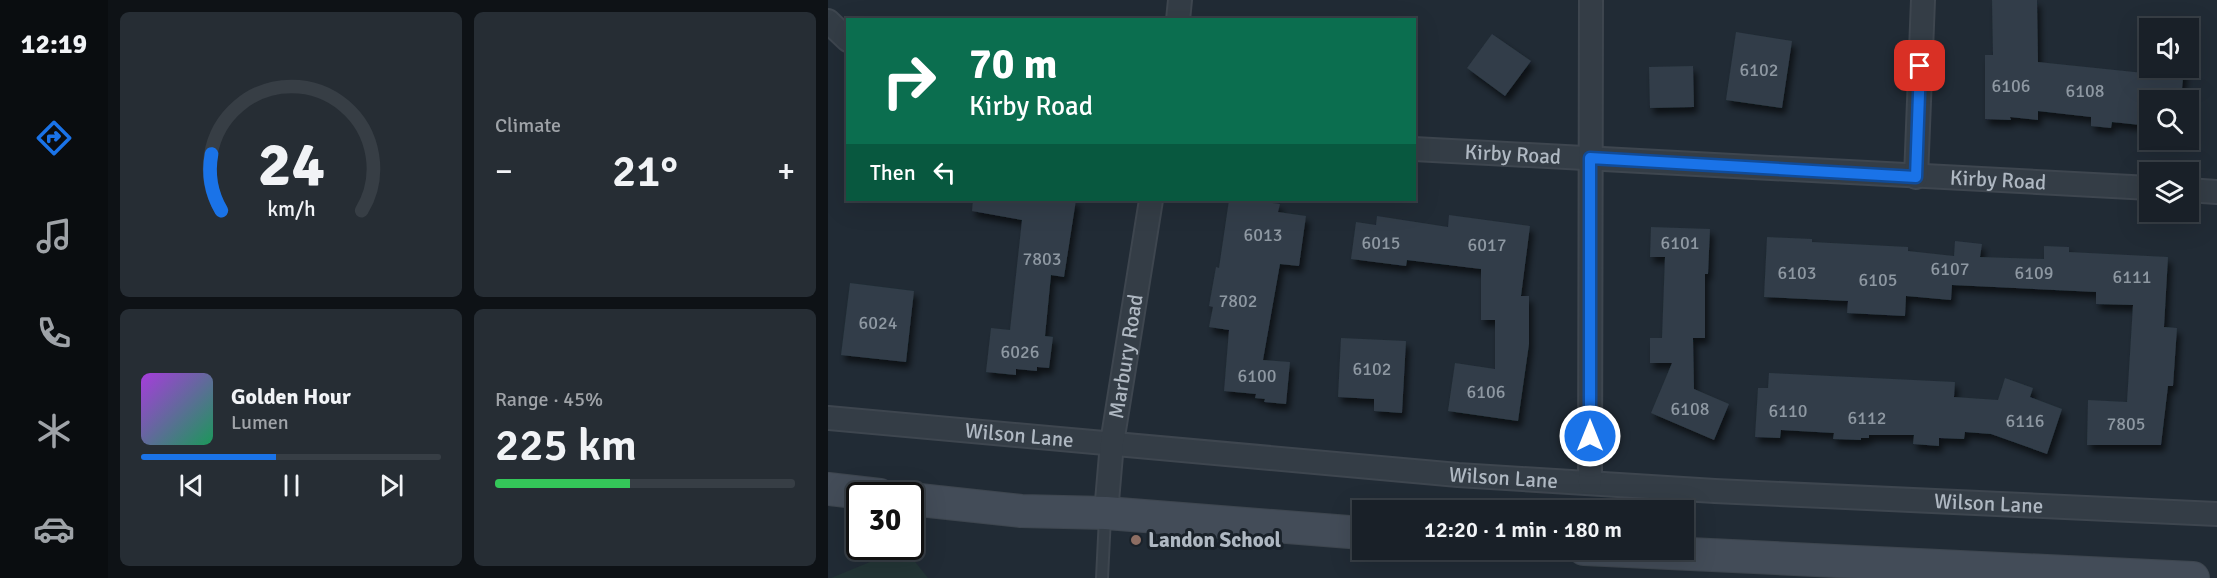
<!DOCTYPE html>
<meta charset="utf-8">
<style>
:root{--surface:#192028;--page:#262d34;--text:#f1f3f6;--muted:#9fa3a8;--line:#373e45;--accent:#1a73e8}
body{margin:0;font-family:Signika,sans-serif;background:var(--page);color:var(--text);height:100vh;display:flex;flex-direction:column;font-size:22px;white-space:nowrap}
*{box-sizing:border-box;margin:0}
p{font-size:20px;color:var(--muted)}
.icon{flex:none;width:33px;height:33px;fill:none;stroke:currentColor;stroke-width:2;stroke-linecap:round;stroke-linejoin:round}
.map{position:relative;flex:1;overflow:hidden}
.panel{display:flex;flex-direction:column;gap:12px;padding:12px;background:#0e1216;width:720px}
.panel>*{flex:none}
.banner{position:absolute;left:18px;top:18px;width:570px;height:183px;border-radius:0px;box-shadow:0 6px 24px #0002,0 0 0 2px var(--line);background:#0b6e4f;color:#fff;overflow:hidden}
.buttons{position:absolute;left:1311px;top:18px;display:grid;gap:12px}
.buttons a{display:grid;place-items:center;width:60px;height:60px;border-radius:0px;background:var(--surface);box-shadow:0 6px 24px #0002,0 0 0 2px var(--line);font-size:30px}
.speed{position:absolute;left:18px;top:482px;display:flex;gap:12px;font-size:30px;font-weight:700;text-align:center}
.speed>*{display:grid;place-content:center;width:78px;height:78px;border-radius:50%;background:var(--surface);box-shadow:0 6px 24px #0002,0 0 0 2px var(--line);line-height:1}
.speed .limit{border:3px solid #111;border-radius:9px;background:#fff;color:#111}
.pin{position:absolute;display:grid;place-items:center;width:51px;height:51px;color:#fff;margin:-26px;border-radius:12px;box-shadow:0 3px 9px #0006}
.me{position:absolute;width:66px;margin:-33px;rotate:0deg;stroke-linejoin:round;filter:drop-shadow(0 0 4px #0008)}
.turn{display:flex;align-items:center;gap:21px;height:126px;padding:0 24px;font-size:27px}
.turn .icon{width:78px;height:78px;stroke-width:2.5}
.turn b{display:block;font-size:42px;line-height:51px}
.then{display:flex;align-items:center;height:57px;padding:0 24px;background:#0003;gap:12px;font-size:22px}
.big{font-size:45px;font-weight:600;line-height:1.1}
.panel .widget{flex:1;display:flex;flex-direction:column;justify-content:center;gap:9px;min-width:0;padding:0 21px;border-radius:9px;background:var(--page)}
.panel .dial{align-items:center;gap:0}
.dial svg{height:156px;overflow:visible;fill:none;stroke:var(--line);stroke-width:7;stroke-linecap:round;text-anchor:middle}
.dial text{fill:var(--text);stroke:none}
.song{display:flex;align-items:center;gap:18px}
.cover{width:72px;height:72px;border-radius:9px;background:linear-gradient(135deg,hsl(280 70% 55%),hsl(150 70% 35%))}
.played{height:6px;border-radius:3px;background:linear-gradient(90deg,var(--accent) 45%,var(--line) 45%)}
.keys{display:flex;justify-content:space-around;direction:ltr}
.heat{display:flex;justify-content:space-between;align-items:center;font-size:33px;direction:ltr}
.charge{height:9px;border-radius:4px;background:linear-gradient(90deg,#34c759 45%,var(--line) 0)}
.panel .tiles{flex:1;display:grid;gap:12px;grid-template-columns:repeat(2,1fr)}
.trip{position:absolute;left:524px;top:500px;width:342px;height:60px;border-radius:0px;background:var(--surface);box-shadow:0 6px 24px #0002,0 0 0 2px var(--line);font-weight:600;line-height:60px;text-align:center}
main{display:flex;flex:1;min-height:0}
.tab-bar{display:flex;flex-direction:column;width:108px;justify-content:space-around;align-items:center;background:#0a0d10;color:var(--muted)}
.tab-bar .icon{width:42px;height:42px}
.tab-bar .current{color:var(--accent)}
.tab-bar b{font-size:27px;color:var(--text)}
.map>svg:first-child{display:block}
</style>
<main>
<nav class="tab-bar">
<b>12:19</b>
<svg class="icon current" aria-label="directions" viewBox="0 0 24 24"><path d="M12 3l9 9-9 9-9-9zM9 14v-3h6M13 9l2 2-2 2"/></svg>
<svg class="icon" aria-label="music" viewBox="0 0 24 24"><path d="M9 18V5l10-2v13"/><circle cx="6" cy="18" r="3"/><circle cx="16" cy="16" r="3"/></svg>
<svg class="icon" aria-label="phone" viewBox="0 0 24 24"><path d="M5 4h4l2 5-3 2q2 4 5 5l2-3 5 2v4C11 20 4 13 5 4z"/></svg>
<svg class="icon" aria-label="climate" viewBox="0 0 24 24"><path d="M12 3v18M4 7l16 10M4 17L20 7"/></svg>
<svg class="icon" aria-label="car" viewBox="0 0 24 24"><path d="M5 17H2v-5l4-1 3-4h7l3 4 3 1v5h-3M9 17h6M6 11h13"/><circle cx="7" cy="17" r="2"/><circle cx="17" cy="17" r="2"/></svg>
</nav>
<section class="panel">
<div class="tiles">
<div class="widget dial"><svg viewBox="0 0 100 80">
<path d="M14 69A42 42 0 1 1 86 69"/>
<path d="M14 69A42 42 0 0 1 9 40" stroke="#1a73e8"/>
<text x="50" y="56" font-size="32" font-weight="700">24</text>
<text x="50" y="72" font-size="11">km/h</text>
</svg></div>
<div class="widget"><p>Climate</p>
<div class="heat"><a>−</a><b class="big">21°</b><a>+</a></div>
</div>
<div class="widget">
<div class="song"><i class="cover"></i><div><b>Golden Hour</b><p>Lumen</p></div></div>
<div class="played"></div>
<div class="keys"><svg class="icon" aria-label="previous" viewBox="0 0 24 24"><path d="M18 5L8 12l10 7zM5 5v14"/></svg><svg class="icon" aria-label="pause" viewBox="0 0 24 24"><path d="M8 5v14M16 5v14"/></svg><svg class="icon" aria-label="next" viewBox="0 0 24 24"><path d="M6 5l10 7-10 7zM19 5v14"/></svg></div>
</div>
<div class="widget"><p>Range · 45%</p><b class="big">225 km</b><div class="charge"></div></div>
</div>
</section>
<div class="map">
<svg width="1389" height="578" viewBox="0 0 1389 578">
<defs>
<filter id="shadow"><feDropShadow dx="3.5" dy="6" stdDeviation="3" flood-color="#0009"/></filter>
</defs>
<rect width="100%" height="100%" fill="#212b35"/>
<polygon fill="#233536" points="76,548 100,578 3,578"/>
<g fill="#313d48" filter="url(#shadow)">
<polygon points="1164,0 1209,0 1210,62 1316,73 1317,68 1356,68 1353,100 1322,100 1322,126 1284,122 1283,128 1263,126 1263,117 1210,111 1210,120 1182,117 1183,120 1157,119 1157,55 1165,55"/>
<polygon points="908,32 964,41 954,108 898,100"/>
<polygon points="664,34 703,61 677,96 639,68"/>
<polygon points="865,66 866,107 822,108 821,67"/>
<polygon points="145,200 248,200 236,277 223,275 217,336 225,337 221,368 209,367 209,371 188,369 188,375 158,372 163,328 182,330 194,220 144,211"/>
<polygon points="401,200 422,200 452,204 450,212 478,216 471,266 452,264 435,360 462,362 458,404 436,402 437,399 427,398 428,394 396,391 401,330 381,327 385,307 381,306 388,267 391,268"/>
<polygon points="621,215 702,226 693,296 701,296 701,344 690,421 620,411 627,363 667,369 667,320 653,320 653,269 579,260 578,266 523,259 528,222 548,225 549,216 620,227"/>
<polygon points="823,227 882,229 880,274 877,274 877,338 865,338 866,389 901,404 886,440 823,413 844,363 822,363 822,338 834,338 837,257 822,257"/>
<polygon points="939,237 984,239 984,242 1080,247 1080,251 1126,256 1127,241 1154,244 1152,257 1216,259 1216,246 1241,247 1241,252 1340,257 1336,327 1349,328 1345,386 1340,386 1333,445 1259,445 1260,400 1299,402 1305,305 1268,304 1268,292 1124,285 1123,300 1078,296 1077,316 1019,313 1020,301 936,297"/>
<polygon points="22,283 86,291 78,362 13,355"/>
<polygon points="513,338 578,341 574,413 546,411 546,399 510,397"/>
<polygon points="941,373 1127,382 1126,397 1170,400 1177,378 1205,388 1202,397 1234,409 1219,454 1163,434 1137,432 1136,439 1111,438 1111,446 1085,444 1086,435 1041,435 1041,438 1033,438 1033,440 1005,439 1006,433 953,430 952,438 927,437 930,388 940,388"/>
</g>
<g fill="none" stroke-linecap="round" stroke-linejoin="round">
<defs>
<polyline id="service" points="274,578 277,517"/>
<g id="minor">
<polyline points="350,20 352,0"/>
<polyline points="0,21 20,40"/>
<path id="s1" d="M586,149L1322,188"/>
<polyline points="1088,177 1095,0"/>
<polyline points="1360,190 1389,192"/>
<path id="s2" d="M0,418L630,475L887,491L1389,514"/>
<polyline points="762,483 763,0"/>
<path id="s3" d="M278,513L284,443L323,200"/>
</g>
<g id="secondary">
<polyline points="0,489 52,495"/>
<polyline points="82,499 193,511 278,513 534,533"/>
<polyline points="756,549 1365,578"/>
</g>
</defs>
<use href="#service" stroke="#3e464f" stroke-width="14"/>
<use href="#minor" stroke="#3e464f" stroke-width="26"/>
<use href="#secondary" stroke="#3e464f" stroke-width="34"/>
<use href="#service" stroke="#343d46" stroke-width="10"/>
<use href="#minor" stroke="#343d46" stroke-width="22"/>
<use href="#secondary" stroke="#434c58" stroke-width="32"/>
</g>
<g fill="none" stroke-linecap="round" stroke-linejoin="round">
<defs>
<polyline id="route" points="762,436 762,158 1088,177 1092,66"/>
</defs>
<use href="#route" stroke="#114b97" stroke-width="15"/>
<use href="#route" stroke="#1a73e8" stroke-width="10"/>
</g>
<circle fill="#8d6e63" stroke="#1a222a" stroke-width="2" cx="308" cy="540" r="6"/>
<g text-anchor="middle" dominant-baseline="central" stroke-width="6" stroke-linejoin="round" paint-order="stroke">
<g font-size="18" fill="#8e98a2">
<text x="931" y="70">6102</text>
<text x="1183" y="86">6106</text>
<text x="1257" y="91">6108</text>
<text x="435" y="235">6013</text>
<text x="553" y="243">6015</text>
<text x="852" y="243">6101</text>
<text x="659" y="245">6017</text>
<text x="214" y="259">7803</text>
<text x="1122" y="269">6107</text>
<text x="969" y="273">6103</text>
<text x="1206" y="273">6109</text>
<text x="1304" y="277">6111</text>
<text x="1050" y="280">6105</text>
<text x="410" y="301">7802</text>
<text x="50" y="323">6024</text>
<text x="192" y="352">6026</text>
<text x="544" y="369">6102</text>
<text x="429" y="376">6100</text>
<text x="658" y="392">6106</text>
<text x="862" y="409">6108</text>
<text x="960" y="411">6110</text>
<text x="1039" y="418">6112</text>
<text x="1197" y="421">6116</text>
<text x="1298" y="424">7805</text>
</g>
<g font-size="21" fill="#afb8c2" stroke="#1a222a">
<text stroke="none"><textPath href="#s1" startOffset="99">Kirby Road</textPath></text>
<text stroke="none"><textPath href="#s1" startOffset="585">Kirby Road</textPath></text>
<text stroke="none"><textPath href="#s3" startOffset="158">Marbury Road</textPath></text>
<text stroke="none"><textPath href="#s2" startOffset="192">Wilson Lane</textPath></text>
<text stroke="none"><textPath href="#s2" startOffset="678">Wilson Lane</textPath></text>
<text stroke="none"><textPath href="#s2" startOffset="1164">Wilson Lane</textPath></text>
</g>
<g font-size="21" font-weight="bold" fill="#afb8c2" stroke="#1a222a" text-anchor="start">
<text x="320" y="540">Landon School</text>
</g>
</g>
</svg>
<div class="buttons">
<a><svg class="icon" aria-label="sound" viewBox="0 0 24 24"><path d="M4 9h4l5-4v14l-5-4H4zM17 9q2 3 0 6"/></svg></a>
<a><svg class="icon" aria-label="search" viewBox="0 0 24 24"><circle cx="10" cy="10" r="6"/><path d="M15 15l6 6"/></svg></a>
<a><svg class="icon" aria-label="layers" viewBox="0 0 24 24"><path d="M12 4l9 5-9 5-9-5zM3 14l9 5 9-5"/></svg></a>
</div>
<div class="speed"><div class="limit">30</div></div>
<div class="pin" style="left:1092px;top:66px;background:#d93025"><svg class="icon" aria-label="arrive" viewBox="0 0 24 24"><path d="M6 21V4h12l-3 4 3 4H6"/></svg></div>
<svg class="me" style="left:762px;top:436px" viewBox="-20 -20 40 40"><circle r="17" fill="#1a73e8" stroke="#fff" stroke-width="3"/><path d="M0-11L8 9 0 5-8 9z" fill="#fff"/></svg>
<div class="trip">12:20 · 1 min · 180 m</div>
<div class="banner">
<div class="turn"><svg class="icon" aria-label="right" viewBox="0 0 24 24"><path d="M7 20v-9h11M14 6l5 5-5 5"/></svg><div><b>70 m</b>Kirby Road</div></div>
<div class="then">Then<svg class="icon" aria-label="left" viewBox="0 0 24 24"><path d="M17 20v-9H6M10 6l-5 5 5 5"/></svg></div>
</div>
</div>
</main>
